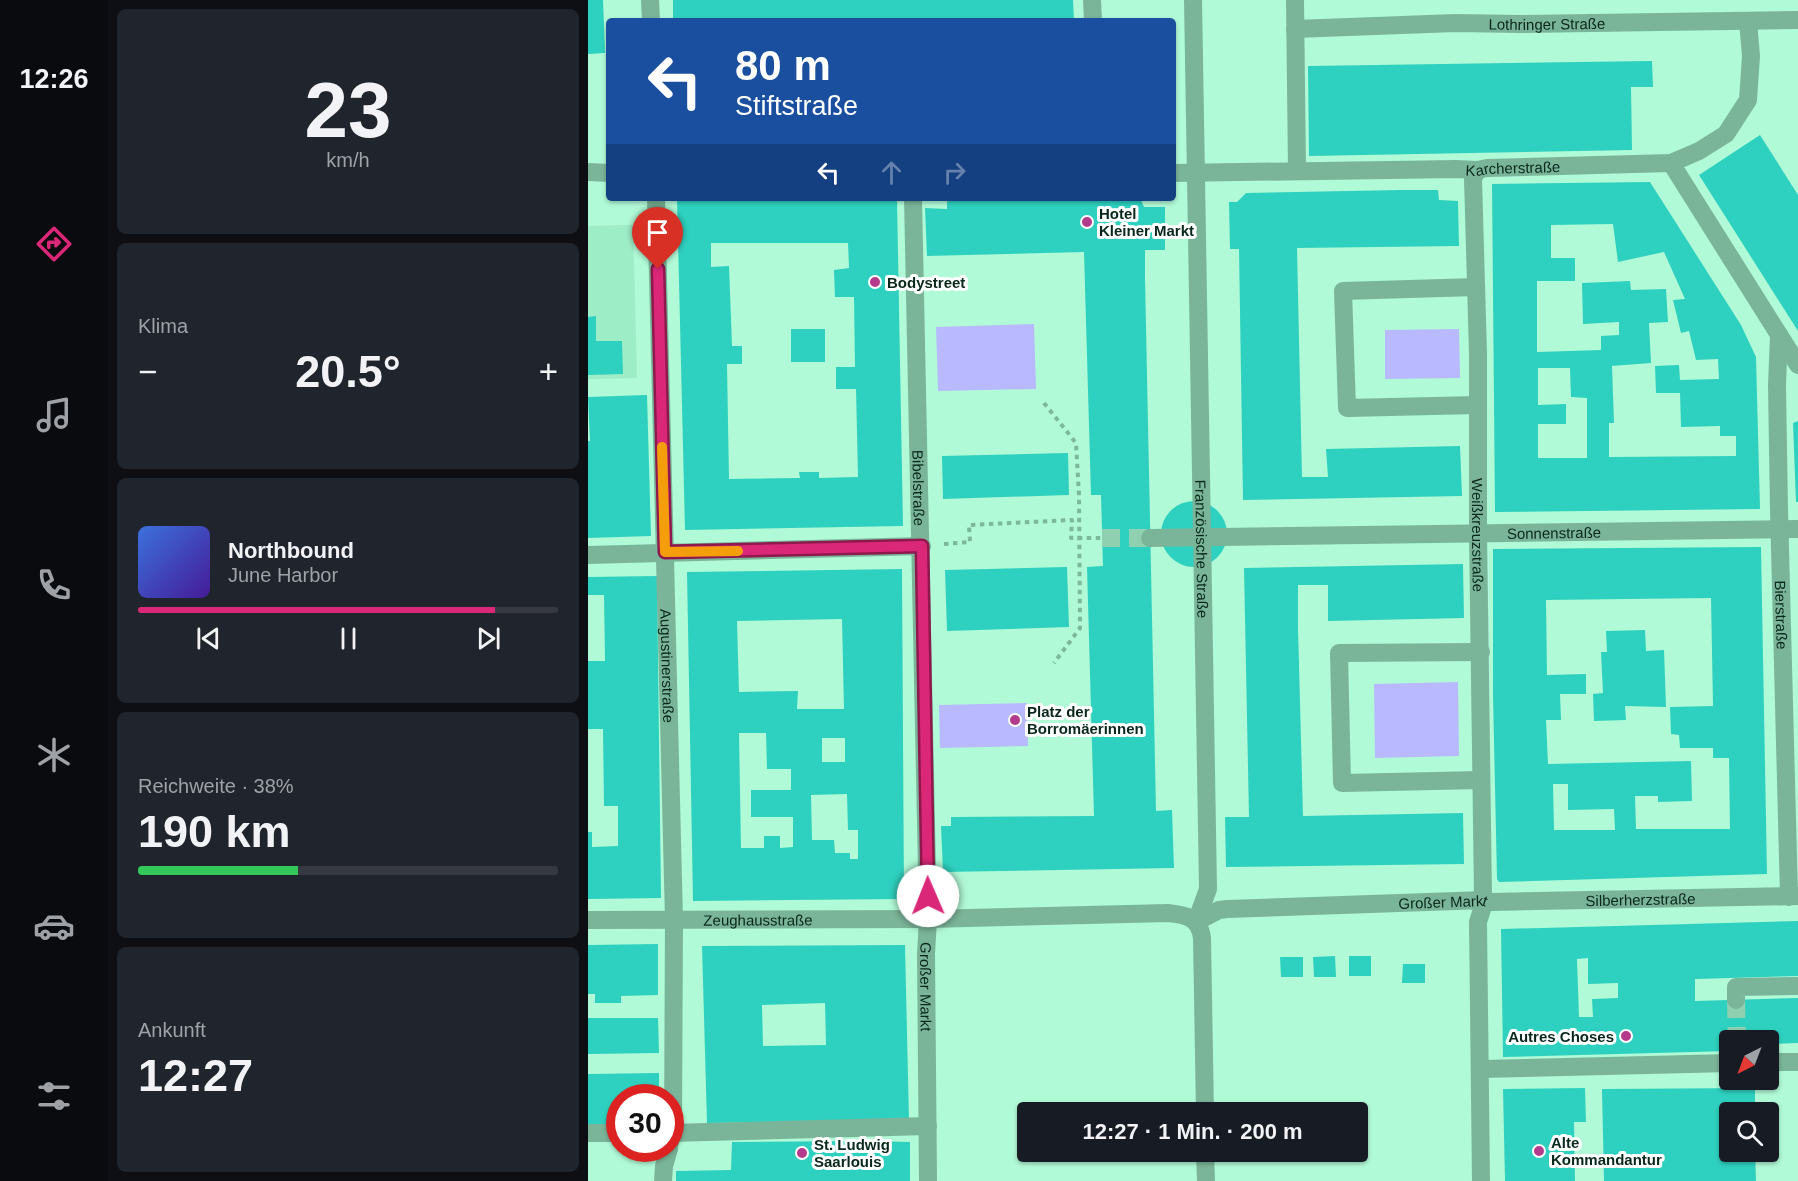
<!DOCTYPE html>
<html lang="de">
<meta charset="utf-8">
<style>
:root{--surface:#171b24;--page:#20242c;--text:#f1f3f6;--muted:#9ea1a6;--line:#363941;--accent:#db2777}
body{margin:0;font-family:Helvetica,sans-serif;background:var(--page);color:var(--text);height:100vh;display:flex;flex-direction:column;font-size:22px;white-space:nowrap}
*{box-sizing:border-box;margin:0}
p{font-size:20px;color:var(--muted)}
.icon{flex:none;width:33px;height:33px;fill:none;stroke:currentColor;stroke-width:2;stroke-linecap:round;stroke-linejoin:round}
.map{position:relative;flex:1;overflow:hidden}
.drawer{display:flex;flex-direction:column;gap:9px;padding:9px;background:#0d0f14;width:480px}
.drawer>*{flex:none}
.banner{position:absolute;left:18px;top:18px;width:570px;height:183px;border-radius:6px;box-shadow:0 2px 4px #0004;background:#1a4fa0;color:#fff;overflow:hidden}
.needle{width:39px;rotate:222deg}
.controls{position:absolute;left:1131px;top:1030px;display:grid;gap:12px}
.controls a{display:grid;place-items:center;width:60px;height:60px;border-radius:6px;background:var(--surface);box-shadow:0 2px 4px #0004;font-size:30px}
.speed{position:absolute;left:18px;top:1084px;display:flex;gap:12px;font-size:30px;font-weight:700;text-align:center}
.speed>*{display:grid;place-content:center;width:78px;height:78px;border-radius:50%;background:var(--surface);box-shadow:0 2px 4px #0004;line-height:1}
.speed .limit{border:9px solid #d22;background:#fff;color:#111}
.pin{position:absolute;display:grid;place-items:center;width:51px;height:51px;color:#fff;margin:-62px -26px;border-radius:50% 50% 50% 0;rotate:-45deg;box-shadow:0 0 6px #0007}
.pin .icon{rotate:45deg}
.me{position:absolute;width:66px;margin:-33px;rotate:359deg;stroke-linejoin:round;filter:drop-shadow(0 0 4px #0008)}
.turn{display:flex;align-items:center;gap:21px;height:126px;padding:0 30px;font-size:27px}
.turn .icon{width:78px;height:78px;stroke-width:2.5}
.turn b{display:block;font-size:42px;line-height:51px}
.lanes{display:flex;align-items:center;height:57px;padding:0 30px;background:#0003;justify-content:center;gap:30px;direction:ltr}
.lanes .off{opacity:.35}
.big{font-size:45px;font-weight:700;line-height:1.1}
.drawer .widget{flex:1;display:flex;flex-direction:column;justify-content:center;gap:9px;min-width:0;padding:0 21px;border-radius:9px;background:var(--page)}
.drawer .dial{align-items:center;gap:0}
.dial b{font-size:78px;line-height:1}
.song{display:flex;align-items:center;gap:18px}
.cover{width:72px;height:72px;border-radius:9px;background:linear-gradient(135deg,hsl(220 70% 55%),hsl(260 70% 35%))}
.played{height:6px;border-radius:3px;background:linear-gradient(90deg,var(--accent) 85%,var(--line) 85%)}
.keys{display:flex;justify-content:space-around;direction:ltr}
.heat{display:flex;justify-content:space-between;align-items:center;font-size:33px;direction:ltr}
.charge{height:9px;border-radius:4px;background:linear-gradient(90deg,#34c759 38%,var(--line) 0)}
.trip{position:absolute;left:429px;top:1102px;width:351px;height:60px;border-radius:6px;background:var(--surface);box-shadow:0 2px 4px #0004;font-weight:700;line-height:60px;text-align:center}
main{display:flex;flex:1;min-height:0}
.tabs{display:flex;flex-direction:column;width:108px;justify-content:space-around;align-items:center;background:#090b0e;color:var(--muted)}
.tabs .icon{width:42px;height:42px}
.tabs .active{color:var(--accent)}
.tabs b{font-size:27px;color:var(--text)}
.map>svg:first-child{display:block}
</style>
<main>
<nav class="tabs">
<b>12:26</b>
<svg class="icon active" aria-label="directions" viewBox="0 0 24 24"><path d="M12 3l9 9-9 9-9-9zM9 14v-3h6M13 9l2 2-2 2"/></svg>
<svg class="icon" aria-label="music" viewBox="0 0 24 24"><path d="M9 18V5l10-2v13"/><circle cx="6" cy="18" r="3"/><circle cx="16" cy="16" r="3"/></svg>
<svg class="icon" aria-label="phone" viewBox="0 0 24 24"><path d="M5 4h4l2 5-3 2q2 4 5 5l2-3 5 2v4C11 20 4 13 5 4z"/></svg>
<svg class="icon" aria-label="climate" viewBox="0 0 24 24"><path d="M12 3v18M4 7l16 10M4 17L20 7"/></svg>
<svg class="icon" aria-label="car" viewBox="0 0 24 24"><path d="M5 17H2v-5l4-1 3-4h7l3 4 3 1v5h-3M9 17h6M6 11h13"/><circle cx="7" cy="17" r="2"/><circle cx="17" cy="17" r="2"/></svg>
<svg class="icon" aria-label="filters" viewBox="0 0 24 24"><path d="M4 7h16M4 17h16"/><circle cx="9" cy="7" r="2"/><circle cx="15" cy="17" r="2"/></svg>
</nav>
<section class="drawer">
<div class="widget dial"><b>23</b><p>km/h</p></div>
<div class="widget"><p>Klima</p>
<div class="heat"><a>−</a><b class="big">20.5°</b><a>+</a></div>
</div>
<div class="widget">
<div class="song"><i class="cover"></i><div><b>Northbound</b><p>June Harbor</p></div></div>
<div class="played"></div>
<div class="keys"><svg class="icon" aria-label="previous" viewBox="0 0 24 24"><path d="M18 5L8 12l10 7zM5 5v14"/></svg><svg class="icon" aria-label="pause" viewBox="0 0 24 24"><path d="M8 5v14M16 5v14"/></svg><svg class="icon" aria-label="next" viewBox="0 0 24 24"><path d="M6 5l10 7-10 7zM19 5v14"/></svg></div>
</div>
<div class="widget"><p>Reichweite · 38%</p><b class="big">190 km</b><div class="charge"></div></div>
<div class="widget"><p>Ankunft</p><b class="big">12:27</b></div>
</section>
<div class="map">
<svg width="1210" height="1181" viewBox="0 0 1210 1181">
<rect width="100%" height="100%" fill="#b1fad7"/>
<polygon fill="#9dedc7" points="45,225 49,378 0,379 0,226"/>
<g fill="#b8b9fe">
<polygon points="446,324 448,389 350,391 348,327"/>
<polygon points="871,329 872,378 797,379 797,330"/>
<polygon points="870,682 871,756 787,758 786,684"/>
<polygon points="439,703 440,746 352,748 351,705"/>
</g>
<g fill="#2ed1bf" fill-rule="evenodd">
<polygon points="0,0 15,0 17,53 0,54"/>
<polygon points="85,0 485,0 486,21 85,21"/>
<polygon points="1064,61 1065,87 1043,87 1044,150 721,156 720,66"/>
<polygon points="1172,135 1210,195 1210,331 1111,175"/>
<path d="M1062,182L1153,325L1168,357L1172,509L907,512L904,184ZM1025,224L1030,262L1076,252L1097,299L1085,300L1093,333L1101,331L1108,360L1130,359L1131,379L1092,380L1091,365L1067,366L1068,393H1092L1093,427L1132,426V436H1148V456L1021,457V423H1026L1024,366L1063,363L1061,323L1080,322L1078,289L1043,290L1042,281L994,283L995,324L1031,322V335L1013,336V350L949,352V281H987V258H963V225ZM950,368H982L983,397L999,398V458H950V424H978V404L950,405Z"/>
<polygon points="812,190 850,190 851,200 870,201 871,246 709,248 714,477 740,477 738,449 872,446 874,496 655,500 651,249 642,249 641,202 649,202 658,193"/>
<path d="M89,198H309L315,526L97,530ZM123,243H260L261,268L246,270L247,297H266L267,367H248V389H268L270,477L231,478V472H211L212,478L141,479L139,364H154V346H144L141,266L123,267Z"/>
<polygon points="359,198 552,198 556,207 577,207 577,250 557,250 557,278 568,811 584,810 586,868 355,872 353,826 363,826 363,817 506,816 499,567 515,566 513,495 503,495 496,252 339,256 337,208 359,209"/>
<polygon points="8,316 8,341 34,341 35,374 0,375 0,317"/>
<rect x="203" y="329" width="34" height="33"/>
<polygon points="59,395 63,536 0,538 0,441 2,441 0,397"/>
<polygon points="1210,421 1210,502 1208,502 1205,423"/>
<polygon points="480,453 481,495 355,499 354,456"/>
<circle cx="606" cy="534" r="33"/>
<path d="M1173,547L1179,874L911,882L909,879L905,695V549ZM1123,598L1125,706L1082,707L1083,734L1091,735L1092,748H1125V758H1141L1142,829H1048L1047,796H1070V802L1104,801L1103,761L960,764L958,720H973L972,694H998V674L959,675L958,600ZM965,784H980V810L1026,809L1027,830H966Z"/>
<polygon points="875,564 876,618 740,621 740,585 710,585 710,627 715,816 875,813 876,864 638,867 637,817 661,817 656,568"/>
<polygon points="479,567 481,627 359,631 357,570"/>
<path d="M314,569L316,899L105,901L99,572ZM254,619L256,709H209L210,691L151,692L149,621ZM151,733H178L179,769H203V790H163V817H205V847L192,848V836H176V848H153ZM234,738H257V762H234ZM259,794L260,830H270V859H262V853H247L246,840H224L223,795Z"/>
<polygon points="69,576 73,898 0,899 0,832 4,832 4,847 30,846 30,806 16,806 15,729 0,729 0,661 17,661 16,595 0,595 0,577"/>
<polygon points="1057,630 1058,651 1076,650 1078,707 1037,706 1038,720 1006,721 1005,694 1015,693 1013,652 1019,652 1018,631"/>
<path d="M1210,921V976L1107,979V1001L1210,998V1043L1180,1044V1041H1142V1051L915,1057L913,929ZM1000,958V984L1030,983V998L1004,999L1005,1017H991L989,959Z"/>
<polygon points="70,944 70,995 33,996 33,1003 7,1003 7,994 0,994 0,945"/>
<path d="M317,945L321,1120L119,1123L114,946ZM237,1003L238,1045L175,1046L174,1005Z"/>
<polygon points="747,956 748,977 726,977 725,957"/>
<rect x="761" y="956" width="22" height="20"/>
<polygon points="692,957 715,957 715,977 693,977"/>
<polygon points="815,964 837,964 837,983 814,983"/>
<polygon points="0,1018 70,1018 71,1053 0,1054"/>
<polygon points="71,1073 71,1098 32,1098 32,1126 0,1126 0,1074"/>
<polygon points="997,1088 998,1122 986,1122 987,1181 917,1181 915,1089"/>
<polygon points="1167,1088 1167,1113 1142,1113 1142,1152 1167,1152 1168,1181 1016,1181 1014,1089"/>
<polygon points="283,1141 322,1142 322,1181 88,1181 88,1171 143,1170 144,1142"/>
</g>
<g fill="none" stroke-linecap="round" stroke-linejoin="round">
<g stroke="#8fd0b1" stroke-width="18" stroke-dasharray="18 9" stroke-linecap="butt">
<polyline points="514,538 562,538"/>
<polyline points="1148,1000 1149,1041"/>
</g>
<g stroke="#7cb89c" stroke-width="4" stroke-dasharray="4.5 4.5" stroke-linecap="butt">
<polyline points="456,403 488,443 491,495 492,628 466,663"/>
<polyline points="356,544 382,542 381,525 484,520 483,538 514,538"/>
</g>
<g stroke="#7bb599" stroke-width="18">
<polyline points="62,0 63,21"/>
<polyline points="504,0 505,21"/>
<path id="s1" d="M605,0L620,889L608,922"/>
<polyline points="707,0 709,171"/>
<path id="s2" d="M707,29L867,23L933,24L1210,20"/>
<polyline points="1083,163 1210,365"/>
<path id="s3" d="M889,170L885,179L890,354V533L895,897L897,900"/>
<polyline points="0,172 21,173"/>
<path id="s4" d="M585,173L868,169L889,170L899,168L1083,163L1111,151L1138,134L1160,100L1163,56L1160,21"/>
<path id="s5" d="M68,198L86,920L85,1133L82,1142"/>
<path id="s6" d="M325,198L340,919L338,954L340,1181"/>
<polyline points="888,287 755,291 759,408 889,405"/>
<path id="s7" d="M1191,335L1189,385L1191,510L1201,897"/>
<path id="s8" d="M562,538L1210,529"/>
<polyline points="0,555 334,546"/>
<polyline points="893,652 751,653 754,783 893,780"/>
<path id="s9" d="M0,920L340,919L580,913C599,915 611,917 614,938L617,1113"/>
<path id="s10" d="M608,922L631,910L639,909L897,900L903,902L1210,896"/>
<polyline points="1148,1000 1148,987 1210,986"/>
<polyline points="1180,1062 1210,1062"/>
<polyline points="892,1069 1142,1063"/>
<polyline points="0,1133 32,1133"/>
<polyline points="82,1133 340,1126"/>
<polyline points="617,1152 618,1181"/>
<polyline points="75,1181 76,1166 81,1149"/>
<polyline points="893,1181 890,922 897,900"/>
</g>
</g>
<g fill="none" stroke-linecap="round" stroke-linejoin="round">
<defs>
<polyline id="route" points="70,269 77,552 334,546 340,896"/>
</defs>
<use href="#route" stroke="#8e194d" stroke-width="15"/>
<use href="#route" stroke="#db2777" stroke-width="10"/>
<polyline stroke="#f59e0b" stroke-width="10" points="74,447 77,552 150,551"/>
</g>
<g fill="#b43a8c" stroke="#fff" stroke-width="2">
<circle cx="499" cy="222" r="6"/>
<circle cx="287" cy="282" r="6"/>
<circle cx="427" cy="720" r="6"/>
<circle cx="1038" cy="1036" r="6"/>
<circle cx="951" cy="1151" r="6"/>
<circle cx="214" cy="1153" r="6"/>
</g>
<g text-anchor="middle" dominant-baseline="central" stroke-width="6" stroke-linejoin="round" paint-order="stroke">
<g font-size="15" fill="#09281b" stroke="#fff">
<text stroke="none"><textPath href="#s2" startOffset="252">Lothringer Straße</textPath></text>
<text stroke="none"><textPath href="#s4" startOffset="340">Karcherstraße</textPath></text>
<text stroke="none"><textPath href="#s6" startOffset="290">Bibelstraße</textPath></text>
<text stroke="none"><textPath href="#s8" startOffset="404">Sonnenstraße</textPath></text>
<text stroke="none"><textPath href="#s3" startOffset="366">Weißkreuzstraße</textPath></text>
<text stroke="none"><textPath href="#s1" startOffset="549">Französische Straße</textPath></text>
<text stroke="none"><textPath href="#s7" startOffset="280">Bierstraße</textPath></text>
<text stroke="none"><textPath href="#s5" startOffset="468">Augustinerstraße</textPath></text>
<text stroke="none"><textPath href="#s10" startOffset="448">Silberherzstraße</textPath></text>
<text stroke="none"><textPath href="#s10" startOffset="250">Großer Markt</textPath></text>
<text stroke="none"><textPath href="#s9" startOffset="170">Zeughausstraße</textPath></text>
<text stroke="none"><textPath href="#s6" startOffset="789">Großer Markt</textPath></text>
</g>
<g font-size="15" font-weight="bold" fill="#09281b" stroke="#fff" text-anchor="start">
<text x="511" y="213">Hotel<tspan x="511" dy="17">Kleiner Markt</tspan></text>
<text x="299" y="282">Bodystreet</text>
<text x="439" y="711">Platz der<tspan x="439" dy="17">Borromäerinnen</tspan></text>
<text x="1026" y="1036" text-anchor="end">Autres Choses</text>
<text x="963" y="1142">Alte<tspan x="963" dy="17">Kommandantur</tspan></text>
<text x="226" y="1144">St. Ludwig<tspan x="226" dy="17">Saarlouis</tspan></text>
</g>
</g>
</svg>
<div class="controls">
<a><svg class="needle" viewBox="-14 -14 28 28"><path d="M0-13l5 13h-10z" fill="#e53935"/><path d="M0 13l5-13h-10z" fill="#9ea1a6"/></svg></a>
<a><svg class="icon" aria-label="search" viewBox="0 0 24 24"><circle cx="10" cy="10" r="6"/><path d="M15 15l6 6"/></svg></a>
</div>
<div class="speed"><div class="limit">30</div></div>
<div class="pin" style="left:70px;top:269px;background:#d93025"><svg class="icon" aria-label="arrive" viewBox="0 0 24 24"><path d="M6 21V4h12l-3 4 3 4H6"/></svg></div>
<svg class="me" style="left:340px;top:896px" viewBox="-20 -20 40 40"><circle r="19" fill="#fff"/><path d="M0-13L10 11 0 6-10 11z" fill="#db2777"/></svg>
<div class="trip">12:27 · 1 Min. · 200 m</div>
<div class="banner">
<div class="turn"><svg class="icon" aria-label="left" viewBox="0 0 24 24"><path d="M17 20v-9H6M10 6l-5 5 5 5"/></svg><div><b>80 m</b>Stiftstraße</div></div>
<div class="lanes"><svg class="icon" aria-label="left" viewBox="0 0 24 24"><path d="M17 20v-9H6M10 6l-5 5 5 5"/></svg><svg class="icon off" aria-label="ahead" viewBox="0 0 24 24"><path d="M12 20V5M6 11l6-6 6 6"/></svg><svg class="icon off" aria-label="right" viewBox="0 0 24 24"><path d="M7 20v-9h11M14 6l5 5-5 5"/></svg></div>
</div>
</div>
</main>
